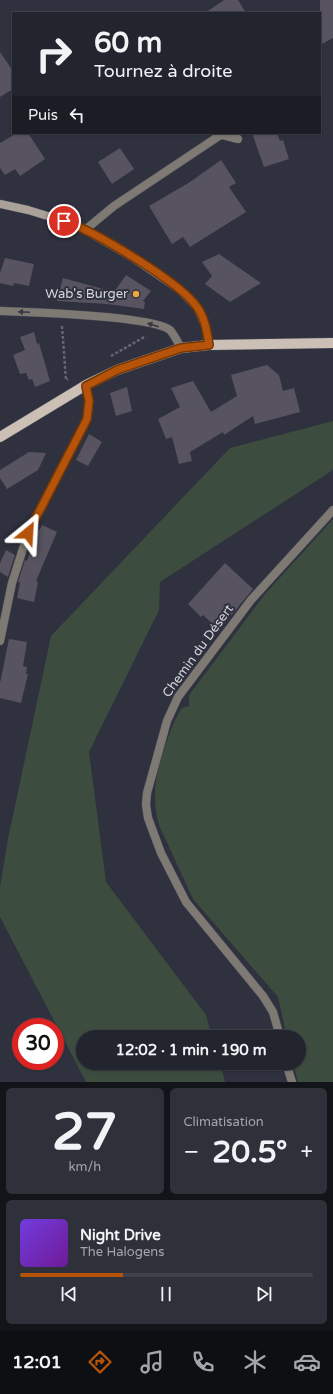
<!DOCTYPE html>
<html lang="fr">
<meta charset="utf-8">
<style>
:root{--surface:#23252e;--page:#2f313a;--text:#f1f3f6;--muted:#a3a5aa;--line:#40424a;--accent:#b45309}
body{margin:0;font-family:"Varela Round",sans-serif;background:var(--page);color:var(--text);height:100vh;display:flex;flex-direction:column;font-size:15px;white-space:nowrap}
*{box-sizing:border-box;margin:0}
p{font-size:13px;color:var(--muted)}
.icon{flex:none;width:22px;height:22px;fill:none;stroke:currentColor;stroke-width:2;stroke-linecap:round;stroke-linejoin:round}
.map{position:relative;height:1082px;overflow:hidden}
.details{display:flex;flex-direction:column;gap:6px;padding:6px;background:#131419;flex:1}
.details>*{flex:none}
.banner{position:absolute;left:12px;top:12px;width:309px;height:122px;border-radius:0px;box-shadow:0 1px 3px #0004,0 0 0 1px var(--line);background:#23252e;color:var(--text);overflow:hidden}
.speed{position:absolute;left:12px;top:1018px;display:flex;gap:8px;font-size:20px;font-weight:700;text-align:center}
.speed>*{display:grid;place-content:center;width:52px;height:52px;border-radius:50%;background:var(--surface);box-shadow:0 1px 3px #0004,0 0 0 1px var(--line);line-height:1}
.speed .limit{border:6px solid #d22;background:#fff;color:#111}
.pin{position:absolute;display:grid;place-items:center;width:34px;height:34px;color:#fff;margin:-17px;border:2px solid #fff;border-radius:50%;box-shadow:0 1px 4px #0007}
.me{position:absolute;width:44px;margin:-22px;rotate:27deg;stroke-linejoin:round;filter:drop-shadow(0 0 3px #0008)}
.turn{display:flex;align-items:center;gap:14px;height:84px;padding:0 16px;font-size:18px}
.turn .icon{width:52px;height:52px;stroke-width:2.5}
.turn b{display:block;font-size:28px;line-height:34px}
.then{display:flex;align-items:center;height:38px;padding:0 16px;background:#0003;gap:8px;font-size:15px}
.big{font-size:30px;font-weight:800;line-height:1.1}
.details .card{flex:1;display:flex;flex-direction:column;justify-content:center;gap:6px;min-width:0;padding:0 14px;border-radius:6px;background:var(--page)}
.details .dial{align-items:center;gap:0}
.dial b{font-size:52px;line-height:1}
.song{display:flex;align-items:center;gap:12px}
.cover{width:48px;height:48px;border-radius:6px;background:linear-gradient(135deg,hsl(260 70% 55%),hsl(280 70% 35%))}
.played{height:4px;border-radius:2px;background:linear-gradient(90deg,var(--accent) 35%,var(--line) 35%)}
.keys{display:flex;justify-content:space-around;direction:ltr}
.heat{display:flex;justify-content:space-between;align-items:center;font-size:22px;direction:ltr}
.details .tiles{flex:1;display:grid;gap:6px;grid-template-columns:1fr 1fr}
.card:last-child{grid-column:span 2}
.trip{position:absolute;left:76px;top:1030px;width:230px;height:40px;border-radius:20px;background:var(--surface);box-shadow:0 1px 3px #0004,0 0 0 1px var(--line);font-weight:800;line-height:40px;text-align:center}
.dock{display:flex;height:64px;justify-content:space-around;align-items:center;background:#0e0f12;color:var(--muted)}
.dock .icon{width:28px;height:28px}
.dock .selected{color:var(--accent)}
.dock b{font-size:18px;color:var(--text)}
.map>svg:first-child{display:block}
</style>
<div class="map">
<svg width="333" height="1082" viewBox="0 0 333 1082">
<rect width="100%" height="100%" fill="#2f313e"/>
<g fill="#3c4c3e">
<polygon points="333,421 333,470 160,582 159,610 89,752 106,882 206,1015 212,1037 83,1037 83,1063 220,1063 225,1082 86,1082 0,917 0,887 8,839 51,636 230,448"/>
<path d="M333,519V1082H298L293,1063H299V1037H287L278,997L193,899L159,825C155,811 154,796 156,781C158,765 172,721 182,708L189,706V695L265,594Z"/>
</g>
<g fill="#585361">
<polygon points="224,0 238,0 246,13 205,13"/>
<polygon points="320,0 333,0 333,38 320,45"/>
<polygon points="0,52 13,71 13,89 0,97"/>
<polygon points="17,133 28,133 45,159 20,176 15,169 5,175 0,168 0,143"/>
<polygon points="252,133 277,133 280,141 283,140 289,159 264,167"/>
<polygon points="120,148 134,169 112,184 98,162"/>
<polygon points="221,160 236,183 229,187 246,212 190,247 183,237 172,244 149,206 190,182"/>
<polygon points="219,254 261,283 230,302 205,284 212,276 202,262"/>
<polygon points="5,258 34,264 29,286 14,283 13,286 0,283 0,273"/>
<polygon points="126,275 151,291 143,301 145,302 144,309 107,304 57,301 63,278 114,292"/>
<polygon points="34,332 37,344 39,343 50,381 35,387 32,379 29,380 26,373 20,374 13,355 25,350 20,337"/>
<polygon points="267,365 279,375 283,391 294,388 300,412 255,424 253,416 224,435 223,432 190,452 192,461 179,464 172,437 166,439 158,419 180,407 171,388 193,381 211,412 237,396 231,375"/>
<polygon points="127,387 132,411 116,416 110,393"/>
<polygon points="89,434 102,442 88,466 76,460"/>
<polygon points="29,452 46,453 38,470 7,489 0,478 0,470"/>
<polygon points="42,525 57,532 36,581 38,582 34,602 17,598 20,583 18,582 25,560 27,561 35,537"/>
<polygon points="6,550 15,555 8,577 0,572 0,563"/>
<polygon points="225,563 253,589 219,630 203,615 201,617 188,604"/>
<polygon points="9,639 27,642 23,666 27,667 26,674 28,674 21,703 0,698 0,683"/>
</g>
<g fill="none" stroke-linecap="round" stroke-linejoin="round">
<defs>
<polyline id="lane" points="85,230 114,206 219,136 222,135 238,139"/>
<g id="street">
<path d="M0,311C29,312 151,316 170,330C174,334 178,343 181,348"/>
<polyline points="0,641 12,583 28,533 87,419 89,401 86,385"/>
<polyline points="280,1037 273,1012 263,996 186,902 161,853 148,818 146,805 147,793 167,721 178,697 251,600 333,510"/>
<polyline points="286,1063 292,1082"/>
</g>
<polyline id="secondary" points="0,204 28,210 77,225 132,257 179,289 197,307 206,327 209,345"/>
<polyline id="primary" points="0,437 86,385 117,370 181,348 209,345 333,343"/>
</defs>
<use href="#lane" stroke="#4d4f5b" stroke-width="9"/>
<use href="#street" stroke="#4d4f5b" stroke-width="9"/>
<use href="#secondary" stroke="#4d4f5b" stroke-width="9"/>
<use href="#primary" stroke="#4d4f5b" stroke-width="11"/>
<g stroke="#656672" stroke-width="2.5" stroke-dasharray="3 2" stroke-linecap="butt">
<polyline points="62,326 66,380 68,379"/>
<polyline points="111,356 146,336"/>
</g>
<use href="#lane" stroke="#7f7974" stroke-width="8"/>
<use href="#street" stroke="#7f7974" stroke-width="8"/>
<use href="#secondary" stroke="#aaa198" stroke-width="8"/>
<use href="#primary" stroke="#ccbfb5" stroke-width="10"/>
</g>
<defs><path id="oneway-solid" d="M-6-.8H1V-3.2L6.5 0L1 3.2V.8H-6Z"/></defs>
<g fill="#373843">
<use href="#oneway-solid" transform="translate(24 312) rotate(-178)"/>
<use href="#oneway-solid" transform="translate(153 325) rotate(-163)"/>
</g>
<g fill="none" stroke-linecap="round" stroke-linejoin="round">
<defs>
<path id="route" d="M28,533L87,419L89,401L86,386L117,370L181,348L209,345C207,332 205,318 197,307C180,282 94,231 64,221"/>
</defs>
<use href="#route" stroke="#753606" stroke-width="10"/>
<use href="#route" stroke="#b45309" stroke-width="7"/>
</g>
<circle fill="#eca93a" stroke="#2f313e" stroke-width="1.5" cx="136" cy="294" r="4"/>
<g text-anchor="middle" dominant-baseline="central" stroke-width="4" stroke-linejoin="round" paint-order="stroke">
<g font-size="13" fill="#d5d6de" stroke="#2f313e" text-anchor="end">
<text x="128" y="294">Wab's Burger</text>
</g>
<g font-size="13" fill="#d5d6de" stroke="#2f313e">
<text transform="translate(198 651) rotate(-54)">Chemin du Désert</text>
</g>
</g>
</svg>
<div class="speed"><div class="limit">30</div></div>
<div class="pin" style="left:64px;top:221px;background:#d93025"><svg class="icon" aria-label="arrive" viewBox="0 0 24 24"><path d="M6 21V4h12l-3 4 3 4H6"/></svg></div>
<svg class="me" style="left:28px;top:533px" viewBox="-20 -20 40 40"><path d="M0-17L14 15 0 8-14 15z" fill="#b45309" stroke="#fff" stroke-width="4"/></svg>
<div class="trip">12:02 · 1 min · 190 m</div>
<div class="banner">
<div class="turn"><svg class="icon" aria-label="right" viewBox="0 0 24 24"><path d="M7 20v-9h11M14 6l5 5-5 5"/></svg><div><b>60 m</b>Tournez à droite</div></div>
<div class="then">Puis<svg class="icon" aria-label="left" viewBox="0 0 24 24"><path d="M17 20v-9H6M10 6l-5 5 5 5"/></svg></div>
</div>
</div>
<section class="details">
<div class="tiles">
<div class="card dial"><b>27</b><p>km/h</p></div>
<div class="card"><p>Climatisation</p>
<div class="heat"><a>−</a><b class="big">20.5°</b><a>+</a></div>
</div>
<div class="card">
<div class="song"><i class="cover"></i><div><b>Night Drive</b><p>The Halogens</p></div></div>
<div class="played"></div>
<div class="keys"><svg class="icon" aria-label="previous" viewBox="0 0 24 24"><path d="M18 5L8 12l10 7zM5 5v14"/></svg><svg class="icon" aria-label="pause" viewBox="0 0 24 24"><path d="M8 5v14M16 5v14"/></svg><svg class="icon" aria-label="next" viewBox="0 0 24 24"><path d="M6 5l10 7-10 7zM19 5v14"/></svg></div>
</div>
</div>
</section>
<nav class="dock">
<b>12:01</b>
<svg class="icon selected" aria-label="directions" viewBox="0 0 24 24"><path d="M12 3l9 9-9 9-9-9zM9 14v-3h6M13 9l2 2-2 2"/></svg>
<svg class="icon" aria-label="music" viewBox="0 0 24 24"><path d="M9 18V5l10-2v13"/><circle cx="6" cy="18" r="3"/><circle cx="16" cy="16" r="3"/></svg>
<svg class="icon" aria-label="phone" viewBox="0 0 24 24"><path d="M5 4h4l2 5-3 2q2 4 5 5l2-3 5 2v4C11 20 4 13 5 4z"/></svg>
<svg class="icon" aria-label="climate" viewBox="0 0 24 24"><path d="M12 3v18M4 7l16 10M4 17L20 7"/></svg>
<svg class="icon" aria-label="car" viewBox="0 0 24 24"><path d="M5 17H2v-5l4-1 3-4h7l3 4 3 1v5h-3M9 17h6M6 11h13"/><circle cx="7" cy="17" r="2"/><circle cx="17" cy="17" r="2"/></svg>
</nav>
